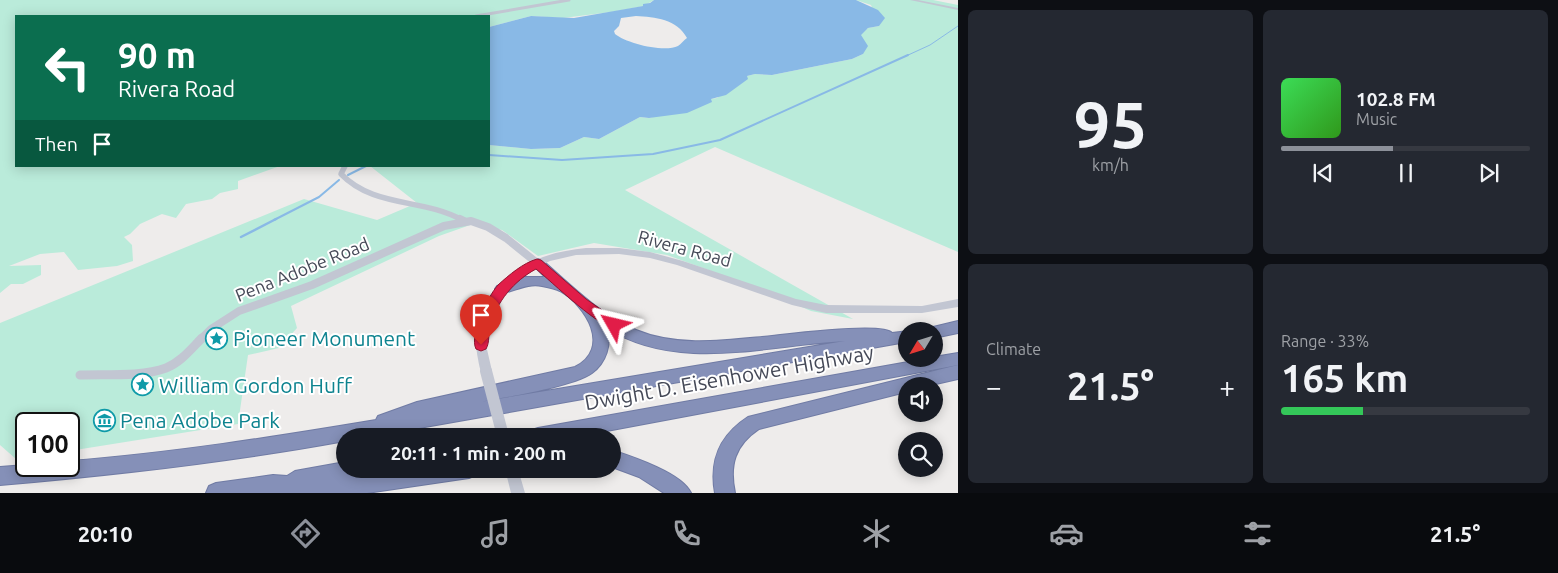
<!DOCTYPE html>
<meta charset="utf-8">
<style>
:root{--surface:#171b24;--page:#242831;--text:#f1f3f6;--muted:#9ea1a6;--line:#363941;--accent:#8c9099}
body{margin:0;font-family:Ubuntu,sans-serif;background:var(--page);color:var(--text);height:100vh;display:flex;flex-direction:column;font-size:19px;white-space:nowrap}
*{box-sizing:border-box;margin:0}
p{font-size:16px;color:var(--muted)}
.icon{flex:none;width:28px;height:28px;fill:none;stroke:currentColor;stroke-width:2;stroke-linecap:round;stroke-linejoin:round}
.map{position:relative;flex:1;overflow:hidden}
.details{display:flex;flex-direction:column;gap:10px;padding:10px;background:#0d0f14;width:600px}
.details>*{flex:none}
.guide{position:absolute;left:15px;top:15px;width:475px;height:152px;border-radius:0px;box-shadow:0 2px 12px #0003;background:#0b6e4f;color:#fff;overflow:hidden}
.needle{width:32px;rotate:232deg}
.controls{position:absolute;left:898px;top:322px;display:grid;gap:10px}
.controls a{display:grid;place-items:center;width:45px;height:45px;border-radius:50%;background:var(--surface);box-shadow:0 2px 12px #0003;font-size:25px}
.speed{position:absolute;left:15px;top:412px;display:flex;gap:10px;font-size:25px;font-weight:700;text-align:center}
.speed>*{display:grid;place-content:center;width:65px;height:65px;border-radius:50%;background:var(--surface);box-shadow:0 2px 12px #0003;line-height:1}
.speed .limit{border:2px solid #111;border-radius:8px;background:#fff;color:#111}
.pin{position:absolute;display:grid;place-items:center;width:42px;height:42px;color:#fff;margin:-51px -21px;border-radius:50% 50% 50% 0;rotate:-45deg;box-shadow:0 0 5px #0007}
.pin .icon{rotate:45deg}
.me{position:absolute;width:55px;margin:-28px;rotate:307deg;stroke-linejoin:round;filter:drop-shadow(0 0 4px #0008)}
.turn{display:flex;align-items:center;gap:18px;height:105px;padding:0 20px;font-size:22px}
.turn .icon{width:65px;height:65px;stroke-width:2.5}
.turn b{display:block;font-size:35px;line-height:42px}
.then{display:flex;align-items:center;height:48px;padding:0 20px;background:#0003;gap:10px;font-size:19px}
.big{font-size:38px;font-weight:700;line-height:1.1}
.details .tile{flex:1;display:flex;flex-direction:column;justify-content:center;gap:8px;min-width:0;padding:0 18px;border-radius:8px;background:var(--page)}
.details .dial{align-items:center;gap:0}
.dial b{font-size:65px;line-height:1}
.song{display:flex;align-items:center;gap:15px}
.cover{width:60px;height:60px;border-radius:8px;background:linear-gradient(135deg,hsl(130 70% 55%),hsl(110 70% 35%))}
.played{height:5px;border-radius:2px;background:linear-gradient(90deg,var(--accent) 45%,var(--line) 45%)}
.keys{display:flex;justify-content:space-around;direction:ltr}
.heat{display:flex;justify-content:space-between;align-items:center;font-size:28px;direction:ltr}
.charge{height:8px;border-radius:4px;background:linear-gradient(90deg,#34c759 33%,var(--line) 0)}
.details .tiles{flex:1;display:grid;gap:10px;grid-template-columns:repeat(2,1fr)}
.trip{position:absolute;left:336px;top:428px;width:285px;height:50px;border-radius:25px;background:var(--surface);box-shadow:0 2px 12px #0003;font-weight:700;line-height:50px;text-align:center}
.tabs{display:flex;height:80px;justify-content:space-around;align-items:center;background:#090b0e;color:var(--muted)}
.tabs .icon{width:35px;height:35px}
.tabs .on{color:var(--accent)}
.tabs b{font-size:22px;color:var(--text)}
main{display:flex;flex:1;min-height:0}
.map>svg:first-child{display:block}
</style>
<main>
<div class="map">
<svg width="958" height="493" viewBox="0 0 958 493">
<rect width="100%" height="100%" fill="#eeeceb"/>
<g fill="#baebda">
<polygon points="0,0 654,0 644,6 611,12 563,18 531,16 489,27 489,16 16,16 16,166 280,166 238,181 238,189 220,193 212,199 186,204 176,218 162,214 140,224 130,234 124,237 132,245 133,261 117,266 78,270 64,252 40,254 9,266 41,265 41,275 23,284 11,284 0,293"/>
<polygon points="856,0 933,0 958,5 958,252 715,147 625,190 853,319 811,311 758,288 667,255 594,243 538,256 502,230 473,224 439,236 291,306 297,328 279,348 248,355 238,424 69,451 69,424 26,424 26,458 16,459 0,445 0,323 304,199 377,220 417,203 370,166 489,166 489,145 531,149 560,148 584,137 599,139 640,117 649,118 711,102 710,99 717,98 747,76 755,74 772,75 852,59 863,54 860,35 868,28 879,26 871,5"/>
</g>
<path fill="#89b9e6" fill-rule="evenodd" d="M654,0H856L878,10L885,18L879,26L868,28L861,35L868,46L863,54L852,59L772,75L755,74L747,76L748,79L726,95L711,99L712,102L687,113L649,118L640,117L599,139L584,137L560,148L531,149L489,145V27L531,16L574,18L643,6V4L650,3ZM636,16C655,17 677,19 687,38C684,40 681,44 678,46C664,53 626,43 615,34L614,31L619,26L621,18Z"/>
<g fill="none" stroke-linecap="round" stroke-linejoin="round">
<polyline stroke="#89b9e6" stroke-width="1" points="906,56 930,45 958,26"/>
<g stroke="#89b9e6" stroke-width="2">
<polyline points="489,155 562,160 653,154 720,140 908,55"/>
<polyline points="348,175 366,166"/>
<polyline points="274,220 319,197 339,180"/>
</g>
<polyline stroke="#89b9e6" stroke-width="2.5" points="241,237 276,219"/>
<defs>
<g id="motorway">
<path d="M537,259L542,260C571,285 600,315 636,330C679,348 728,340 772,336C790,334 884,322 892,333L909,331H906V342L374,436H345V441C230,462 116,475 0,485V467L26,465V466H69V461C172,453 274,437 376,420L378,416L417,402L575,367C612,348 586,306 560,291C556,289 547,287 542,286C524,282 509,296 497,292L495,289L497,286L524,277H545L531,263ZM607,328C677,373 767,345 845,341L480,402C506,397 572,387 592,373C606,363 612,344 607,328Z"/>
<polygon points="958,321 958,333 934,338 934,331 927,331 929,328"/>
<polygon points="958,353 958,365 580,436 529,436 532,430 538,428 925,359 934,359 934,357"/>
<path d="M958,365V379L927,386H906V392L759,429C735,445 729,465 735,493H715C709,460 720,435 748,417Z"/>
<path d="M612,450C633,457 682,473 691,493H664L639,477L612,467Z"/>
<polygon points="345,462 345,469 367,469 365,475 407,469 478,469 476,475 469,478 367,493 206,493 209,486 216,483 273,475 287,476 295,471"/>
</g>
</defs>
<use href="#motorway" stroke="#707ba4" stroke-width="2"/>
<polyline stroke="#c2c6d2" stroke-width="3" points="476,16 569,0"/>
<path stroke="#c2c6d2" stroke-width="5.5" d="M345,166L341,174C374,208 422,198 462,220"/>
<g stroke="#c2c6d2" stroke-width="8">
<polyline points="460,219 464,221"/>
<polyline points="201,339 211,329 239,311 312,285 444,226 471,221 488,227 506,238 537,263"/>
</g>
<path stroke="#c2c6d2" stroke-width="9" d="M80,375C105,374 142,377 166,368C181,362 191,349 202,338"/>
<g fill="#c2c6d2" fill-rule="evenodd">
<polygon points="910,0 918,0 958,8 958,10"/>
<path d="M586,248H619L650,252L683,261L796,299L826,305L922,306L958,299V307L922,313H826L792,305L677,265L650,258L619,254L576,255L550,261L533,269L516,281L503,294L491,317L487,336L486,345L492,371L490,374L486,376L482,374C480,370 479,365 478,359C469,316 496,279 534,261C550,253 568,250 586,248Z"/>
<polygon points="505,469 518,469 525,493 511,493"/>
</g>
<use href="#motorway" fill="#8590b8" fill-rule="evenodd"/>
<polyline stroke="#c2c6d2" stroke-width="12" points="486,371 503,436"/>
</g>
<path fill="#e11d48" stroke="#92132f" d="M537,259L541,260L586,299L619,322L621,325L619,329C604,333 550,280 536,269C514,281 497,301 490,326C488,334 490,342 486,349L481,351L476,349C469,335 488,296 498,285C509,275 523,263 537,259Z"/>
<defs>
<symbol id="sight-ring" viewBox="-11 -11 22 22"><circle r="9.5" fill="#fff" stroke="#0f9aa8" stroke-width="1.5"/><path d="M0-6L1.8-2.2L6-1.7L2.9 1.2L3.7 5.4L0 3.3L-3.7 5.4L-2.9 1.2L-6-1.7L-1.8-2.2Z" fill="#0f9aa8"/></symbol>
<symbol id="museum-ring" viewBox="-11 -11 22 22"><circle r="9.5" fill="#fff" stroke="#0f9aa8" stroke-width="1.5"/><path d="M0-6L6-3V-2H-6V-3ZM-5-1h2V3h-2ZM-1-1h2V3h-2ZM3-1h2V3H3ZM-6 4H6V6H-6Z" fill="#0f9aa8"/></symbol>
</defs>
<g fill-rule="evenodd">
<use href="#sight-ring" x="204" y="326" width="25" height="25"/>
<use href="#sight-ring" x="130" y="372" width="25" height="25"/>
<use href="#museum-ring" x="92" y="408" width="25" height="25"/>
</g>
<g text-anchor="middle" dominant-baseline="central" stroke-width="4" stroke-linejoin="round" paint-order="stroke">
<g font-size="18" fill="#454957" stroke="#fff">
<text transform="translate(685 248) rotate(15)">Rivera Road</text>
<text transform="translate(302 269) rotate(-22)">Pena Adobe Road</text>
</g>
<g font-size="21" fill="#0d838f" stroke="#fff" text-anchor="start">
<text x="233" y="338">Pioneer Monument</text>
<text x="159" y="385">William Gordon Huff</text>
<text x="120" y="420">Pena Adobe Park</text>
</g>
<g font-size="21" fill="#454957" stroke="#fff">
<text transform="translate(729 377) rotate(-10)">Dwight D. Eisenhower Highway</text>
</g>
</g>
</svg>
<div class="controls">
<a><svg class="needle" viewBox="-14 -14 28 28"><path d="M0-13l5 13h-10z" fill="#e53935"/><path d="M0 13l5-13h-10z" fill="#9ea1a6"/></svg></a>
<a><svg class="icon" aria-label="sound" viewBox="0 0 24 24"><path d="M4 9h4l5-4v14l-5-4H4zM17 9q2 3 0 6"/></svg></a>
<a><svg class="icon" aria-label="search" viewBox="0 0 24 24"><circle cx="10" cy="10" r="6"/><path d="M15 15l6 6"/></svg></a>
</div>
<div class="speed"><div class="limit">100</div></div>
<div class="pin" style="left:481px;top:345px;background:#d93025"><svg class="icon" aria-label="arrive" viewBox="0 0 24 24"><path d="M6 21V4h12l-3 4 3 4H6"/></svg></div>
<svg class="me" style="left:614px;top:325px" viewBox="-20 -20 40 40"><path d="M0-17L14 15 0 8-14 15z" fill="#e11d48" stroke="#fff" stroke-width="4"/></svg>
<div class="trip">20:11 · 1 min · 200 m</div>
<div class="guide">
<div class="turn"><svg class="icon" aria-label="left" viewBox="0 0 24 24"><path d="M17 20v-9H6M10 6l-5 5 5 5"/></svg><div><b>90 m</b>Rivera Road</div></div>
<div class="then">Then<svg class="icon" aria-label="arrive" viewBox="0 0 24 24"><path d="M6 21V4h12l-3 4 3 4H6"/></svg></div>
</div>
</div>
<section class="details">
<div class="tiles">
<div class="tile dial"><b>95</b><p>km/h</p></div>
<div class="tile">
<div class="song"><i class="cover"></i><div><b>102.8 FM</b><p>Music</p></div></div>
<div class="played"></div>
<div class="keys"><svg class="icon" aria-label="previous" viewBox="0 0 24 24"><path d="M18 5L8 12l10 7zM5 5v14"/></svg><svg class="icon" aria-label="pause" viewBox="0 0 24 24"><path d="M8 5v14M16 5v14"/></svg><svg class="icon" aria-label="next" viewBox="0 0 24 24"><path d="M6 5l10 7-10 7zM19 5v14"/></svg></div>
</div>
<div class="tile"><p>Climate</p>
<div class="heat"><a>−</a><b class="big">21.5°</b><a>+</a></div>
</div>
<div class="tile"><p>Range · 33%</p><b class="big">165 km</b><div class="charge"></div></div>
</div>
</section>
</main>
<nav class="tabs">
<b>20:10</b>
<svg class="icon on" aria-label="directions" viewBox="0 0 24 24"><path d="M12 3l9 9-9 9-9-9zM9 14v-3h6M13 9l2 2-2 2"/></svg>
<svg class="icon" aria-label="music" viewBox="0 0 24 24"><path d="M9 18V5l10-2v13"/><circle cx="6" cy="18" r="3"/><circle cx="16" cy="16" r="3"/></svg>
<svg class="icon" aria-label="phone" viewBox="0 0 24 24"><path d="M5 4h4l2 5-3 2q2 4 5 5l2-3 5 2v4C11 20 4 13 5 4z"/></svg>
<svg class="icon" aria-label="climate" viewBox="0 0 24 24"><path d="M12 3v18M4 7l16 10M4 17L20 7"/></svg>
<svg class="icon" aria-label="car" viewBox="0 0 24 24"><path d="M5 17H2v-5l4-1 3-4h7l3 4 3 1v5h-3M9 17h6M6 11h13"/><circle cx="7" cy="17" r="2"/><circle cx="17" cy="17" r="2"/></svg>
<svg class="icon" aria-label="filters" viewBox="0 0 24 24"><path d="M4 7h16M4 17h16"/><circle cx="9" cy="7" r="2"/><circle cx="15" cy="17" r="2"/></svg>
<b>21.5°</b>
</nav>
